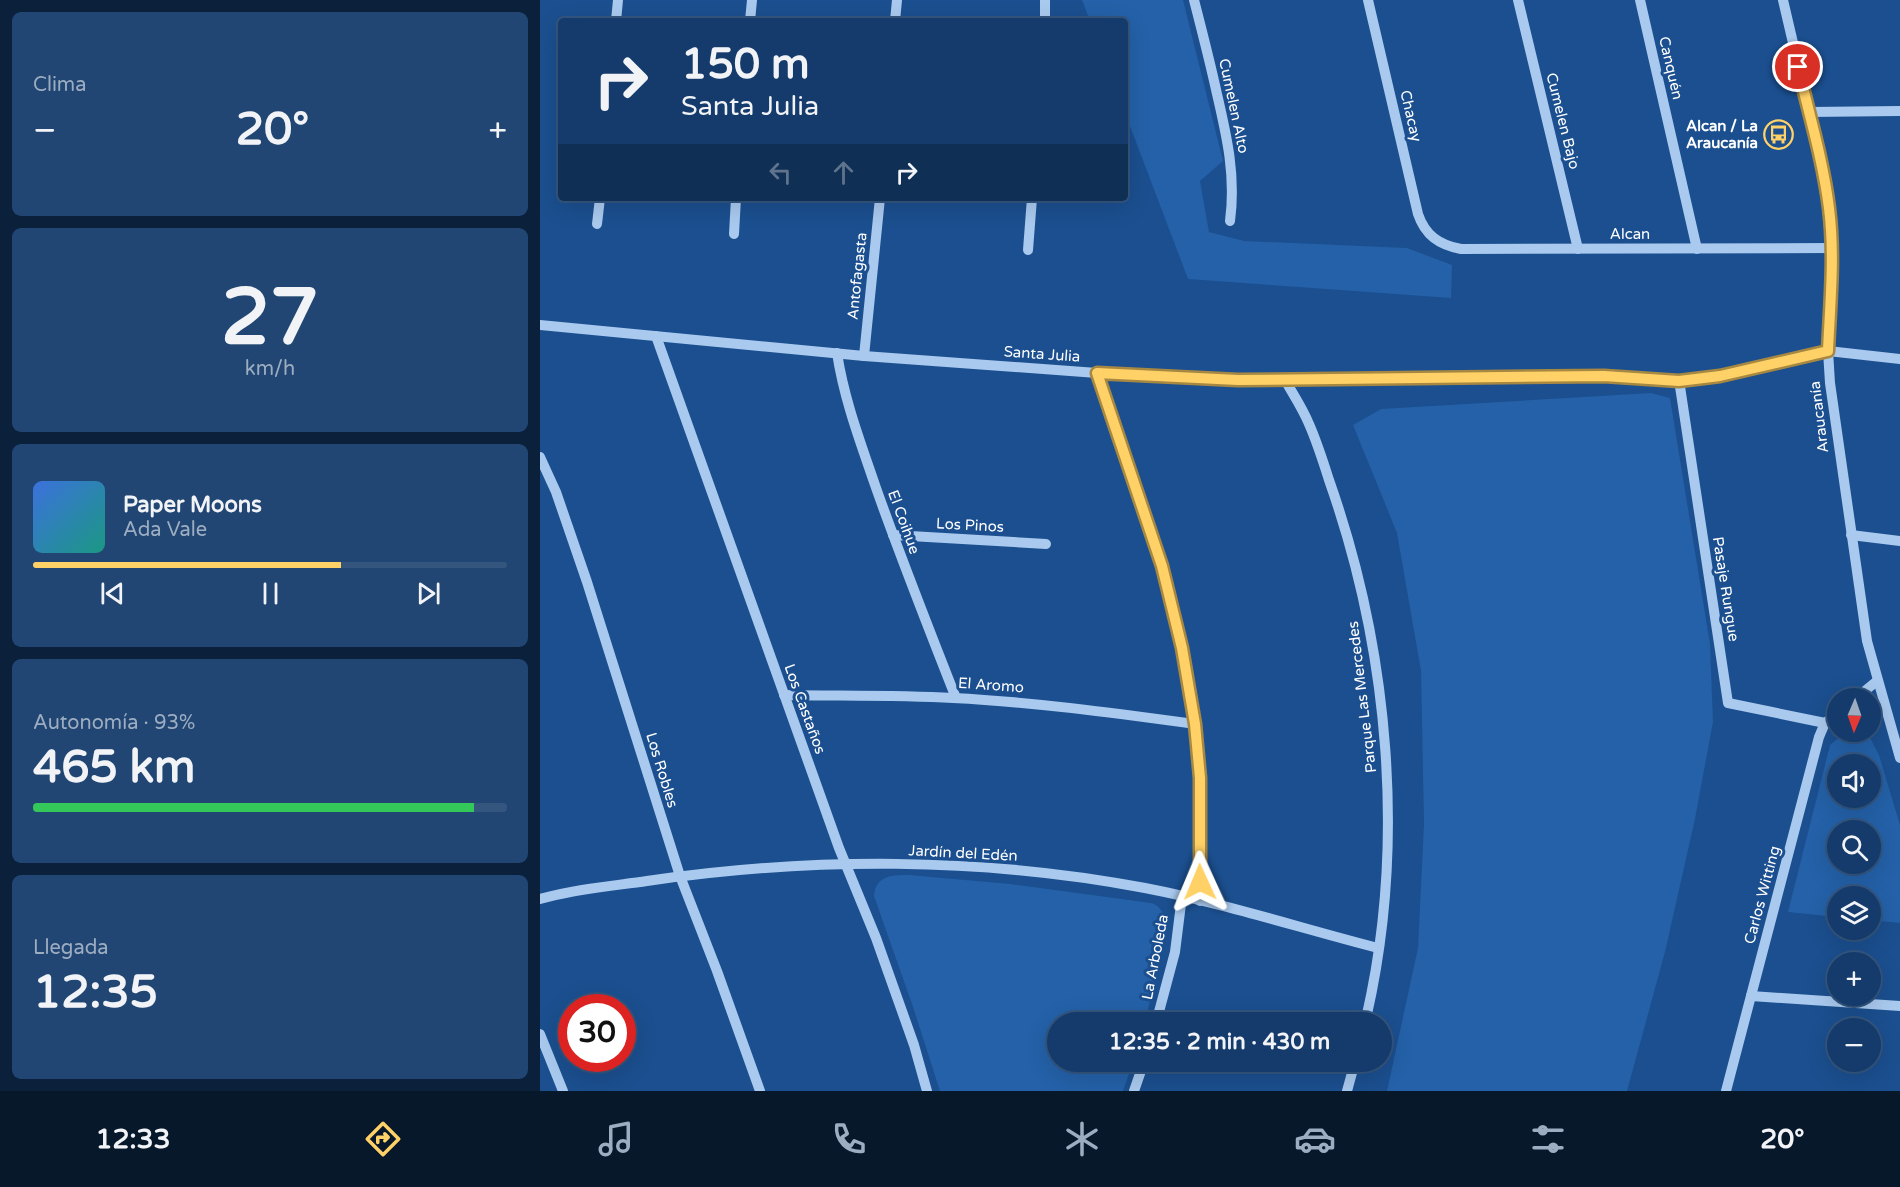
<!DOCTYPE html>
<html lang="es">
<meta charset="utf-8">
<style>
:root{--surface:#143b6b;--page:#214673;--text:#f1f3f6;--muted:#9dadc1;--line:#33557e;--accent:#ffd166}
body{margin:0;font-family:"Varela Round",sans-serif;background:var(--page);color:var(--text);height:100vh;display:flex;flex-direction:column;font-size:22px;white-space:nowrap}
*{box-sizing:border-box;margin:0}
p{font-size:20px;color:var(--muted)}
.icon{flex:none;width:33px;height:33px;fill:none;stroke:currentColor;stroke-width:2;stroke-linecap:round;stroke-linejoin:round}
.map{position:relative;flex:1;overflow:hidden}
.side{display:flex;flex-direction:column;gap:12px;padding:12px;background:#0b203b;width:540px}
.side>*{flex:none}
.hud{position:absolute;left:18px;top:18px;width:570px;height:183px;border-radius:6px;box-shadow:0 6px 24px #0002,0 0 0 2px var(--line);background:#143b6b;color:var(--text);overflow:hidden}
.needle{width:39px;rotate:182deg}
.fabs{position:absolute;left:1287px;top:688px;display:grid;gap:12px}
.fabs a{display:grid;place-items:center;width:54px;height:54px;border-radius:50%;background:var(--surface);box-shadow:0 6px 24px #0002,0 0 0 2px var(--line);font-size:30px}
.speed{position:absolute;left:18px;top:994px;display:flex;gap:12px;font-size:30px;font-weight:700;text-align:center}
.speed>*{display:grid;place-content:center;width:78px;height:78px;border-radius:50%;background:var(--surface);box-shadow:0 6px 24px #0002,0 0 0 2px var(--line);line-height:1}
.speed .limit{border:9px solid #d22;background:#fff;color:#111}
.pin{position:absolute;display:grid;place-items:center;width:51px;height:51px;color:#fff;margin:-26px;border:3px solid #fff;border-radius:50%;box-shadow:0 2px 6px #0007}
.me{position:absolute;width:66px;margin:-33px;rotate:359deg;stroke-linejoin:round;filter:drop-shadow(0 0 4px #0008)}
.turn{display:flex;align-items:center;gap:21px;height:126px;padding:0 24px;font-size:27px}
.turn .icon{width:78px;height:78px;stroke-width:2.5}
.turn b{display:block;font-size:42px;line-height:51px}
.lanes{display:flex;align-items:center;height:57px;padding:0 24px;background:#0003;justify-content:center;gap:30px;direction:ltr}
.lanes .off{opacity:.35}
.big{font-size:45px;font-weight:700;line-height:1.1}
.side .widget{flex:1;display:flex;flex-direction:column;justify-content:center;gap:9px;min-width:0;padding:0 21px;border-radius:9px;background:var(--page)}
.side .dial{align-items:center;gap:0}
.dial b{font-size:78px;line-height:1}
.song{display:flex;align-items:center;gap:18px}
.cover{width:72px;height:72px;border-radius:9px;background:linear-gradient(135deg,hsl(220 70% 55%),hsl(170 70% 35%))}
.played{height:6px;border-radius:3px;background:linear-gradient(90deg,var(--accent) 65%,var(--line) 65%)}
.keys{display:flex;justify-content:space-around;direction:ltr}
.heat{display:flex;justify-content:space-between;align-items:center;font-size:33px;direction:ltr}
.charge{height:9px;border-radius:4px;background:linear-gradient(90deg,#34c759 93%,var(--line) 0)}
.trip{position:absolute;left:507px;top:1012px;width:345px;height:60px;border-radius:30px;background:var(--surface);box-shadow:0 6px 24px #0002,0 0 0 2px var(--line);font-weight:700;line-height:60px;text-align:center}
.tab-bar{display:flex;height:96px;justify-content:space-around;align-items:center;background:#08182b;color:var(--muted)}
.tab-bar .icon{width:42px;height:42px}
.tab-bar .active{color:var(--accent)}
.tab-bar b{font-size:27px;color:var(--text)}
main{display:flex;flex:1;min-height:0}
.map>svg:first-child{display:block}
</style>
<main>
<section class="side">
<div class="widget"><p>Clima</p>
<div class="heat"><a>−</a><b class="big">20°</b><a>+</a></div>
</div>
<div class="widget dial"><b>27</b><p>km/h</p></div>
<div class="widget">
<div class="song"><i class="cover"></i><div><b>Paper Moons</b><p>Ada Vale</p></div></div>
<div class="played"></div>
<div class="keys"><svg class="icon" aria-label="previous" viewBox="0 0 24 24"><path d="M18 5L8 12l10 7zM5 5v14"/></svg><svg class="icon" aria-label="pause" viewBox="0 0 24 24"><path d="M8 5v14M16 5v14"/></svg><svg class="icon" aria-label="next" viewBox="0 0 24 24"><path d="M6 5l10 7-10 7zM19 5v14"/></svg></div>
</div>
<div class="widget"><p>Autonomía · 93%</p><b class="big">465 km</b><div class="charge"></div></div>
<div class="widget"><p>Llegada</p><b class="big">12:35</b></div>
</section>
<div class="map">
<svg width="1360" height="1091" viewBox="0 0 1360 1091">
<rect width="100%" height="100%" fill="#1b4f8f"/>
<g fill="#2461a8" fill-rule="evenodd">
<polygon points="542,0 643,0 683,161 660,181 669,232 704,241 867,248 912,265 911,298 648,279 585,113 585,21 550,21"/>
<polygon points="1111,393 1130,398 1170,644 1173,722 1155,819 1125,952 1087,1091 847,1091 878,948 884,824 881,671 857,533 813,425 841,409"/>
<path d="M1306,732H1327L1339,755L1360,825V923L1331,920L1330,897H1298L1297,917L1248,912L1290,745ZM1298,765H1330V798H1298ZM1298,831H1330V864H1298Z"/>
<path d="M369,875L470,884L611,903C617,905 621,908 624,915C629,931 610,1004 604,1023H518V1062H593L583,1091H400L373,1007L334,896C336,875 352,875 369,875Z"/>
</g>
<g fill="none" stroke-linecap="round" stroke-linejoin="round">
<g stroke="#a9c9ee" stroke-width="10">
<path d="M654,0C662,31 670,62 677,94C687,137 696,176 690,221"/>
<path d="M828,0L878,214C885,235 899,245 921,249L1292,248"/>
<polyline points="978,0 1038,249"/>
<polyline points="1100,0 1157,249"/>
<polyline points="1243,0 1282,167 1289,208 1292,248 1288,351 1290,383 1327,641 1360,758"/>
<polyline points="76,21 78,0"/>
<polyline points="210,21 212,0"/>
<polyline points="355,21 357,0"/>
<polyline points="505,21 505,0"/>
<polyline points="1269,112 1360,111"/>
<polyline points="57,224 60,198"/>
<polyline points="194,234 196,198"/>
<polyline points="488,250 492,198"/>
<polyline points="0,325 324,356 557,373 698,380 1064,376 1139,380 1180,376 1288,351 1360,359"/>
<polyline points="116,336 299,848 336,938 374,1045 387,1091"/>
<path d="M297,353C304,399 320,441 335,485C360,556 388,627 416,698"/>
<polyline points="324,356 340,198"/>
<polyline points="557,373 622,566 642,648 655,724 660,778 660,901"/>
<path d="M745,380C753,394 763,409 769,424C777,442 783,461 789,480C849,650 867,846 825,1023"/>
<polyline points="1139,380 1188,703 1285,723"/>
<polyline points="0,457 16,492 47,582 140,876 177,971 220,1091"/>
<polyline points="353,535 506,544"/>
<polyline points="1311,535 1360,541"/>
<path d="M244,695C300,696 357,695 413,698C494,702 574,713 655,724"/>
<polyline points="1315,699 1337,681"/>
<path d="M0,899C35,889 72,886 107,881C271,857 442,857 605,888C683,903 760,928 838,948"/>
<polyline points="1211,996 1360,1006"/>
<polyline points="616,1023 635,952 642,896"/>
<polyline points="0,1034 23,1091"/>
<polyline points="594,1091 604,1062"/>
<polyline points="807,1091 815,1062"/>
<polyline points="1186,1091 1279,737 1285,723 1298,713"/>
</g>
</g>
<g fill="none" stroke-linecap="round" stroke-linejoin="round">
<defs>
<path id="route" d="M660,882V778L655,724L642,648L622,566L557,373L698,380L1064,376L1139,381L1180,376L1288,351C1290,304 1295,256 1289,208C1283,160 1269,114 1258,67"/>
</defs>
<use href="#route" stroke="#a68842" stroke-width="15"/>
<use href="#route" stroke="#ffd166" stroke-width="10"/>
</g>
<defs>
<symbol id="bus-ring" viewBox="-11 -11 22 22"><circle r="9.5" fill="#1b4f8f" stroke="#ffd166" stroke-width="1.5"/><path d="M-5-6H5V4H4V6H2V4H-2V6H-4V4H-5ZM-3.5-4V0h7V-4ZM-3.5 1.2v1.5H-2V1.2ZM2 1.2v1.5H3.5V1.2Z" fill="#ffd166"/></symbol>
</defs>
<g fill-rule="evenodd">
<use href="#bus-ring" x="1222" y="118" width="33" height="33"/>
</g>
<g text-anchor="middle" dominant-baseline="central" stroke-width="6" stroke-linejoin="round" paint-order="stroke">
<g font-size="15" fill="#fff" stroke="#1b4f8f">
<text transform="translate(1131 68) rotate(77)">Canquén</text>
<text transform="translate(694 106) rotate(78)">Cumelen Alto</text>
<text transform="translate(871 116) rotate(77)">Chacay</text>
<text transform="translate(1023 121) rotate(76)">Cumelen Bajo</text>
<text x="1090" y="234">Alcan</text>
<text transform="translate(317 276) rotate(-84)">Antofagasta</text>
<text transform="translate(502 354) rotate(4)">Santa Julia</text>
<text transform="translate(1279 417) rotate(-97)">Araucanía</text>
<text transform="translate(364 522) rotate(70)">El Coihue</text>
<text transform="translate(430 525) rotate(3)">Los Pinos</text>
<text transform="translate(1186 589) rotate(81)">Pasaje Rungue</text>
<text transform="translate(451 685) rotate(4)">El Aromo</text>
<text transform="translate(822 697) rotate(-97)">Parque Las Mercedes</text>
<text transform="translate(265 709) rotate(70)">Los Castaños</text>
<text transform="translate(122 770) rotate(73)">Los Robles</text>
<text transform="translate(423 853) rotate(3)">Jardín del Edén</text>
<text transform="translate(1222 895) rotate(-75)">Carlos Witting</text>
<text transform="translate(615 957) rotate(-79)">La Arboleda</text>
</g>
<g font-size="15" font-weight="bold" fill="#fff" stroke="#1b4f8f" text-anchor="end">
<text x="1218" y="126">Alcan / La<tspan x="1218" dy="17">Araucanía</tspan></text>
</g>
</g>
</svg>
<div class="fabs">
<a><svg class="needle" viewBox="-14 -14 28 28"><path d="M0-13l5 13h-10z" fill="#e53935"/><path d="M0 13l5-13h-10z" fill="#9dadc1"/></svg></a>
<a><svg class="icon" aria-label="sound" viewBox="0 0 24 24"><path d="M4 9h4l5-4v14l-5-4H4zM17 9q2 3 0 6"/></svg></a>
<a><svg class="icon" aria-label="search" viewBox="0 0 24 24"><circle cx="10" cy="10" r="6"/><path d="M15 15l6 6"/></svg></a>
<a><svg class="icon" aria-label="layers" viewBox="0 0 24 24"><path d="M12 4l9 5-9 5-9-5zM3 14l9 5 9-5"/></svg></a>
<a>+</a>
<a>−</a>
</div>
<div class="speed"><div class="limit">30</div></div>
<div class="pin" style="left:1258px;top:67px;background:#d93025"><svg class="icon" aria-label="arrive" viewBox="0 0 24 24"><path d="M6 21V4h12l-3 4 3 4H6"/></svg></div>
<svg class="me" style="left:660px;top:882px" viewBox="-20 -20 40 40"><path d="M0-17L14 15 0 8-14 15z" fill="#ffd166" stroke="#fff" stroke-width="4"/></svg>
<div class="trip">12:35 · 2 min · 430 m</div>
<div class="hud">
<div class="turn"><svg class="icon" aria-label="right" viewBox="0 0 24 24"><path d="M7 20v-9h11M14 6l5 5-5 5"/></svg><div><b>150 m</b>Santa Julia</div></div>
<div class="lanes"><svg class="icon off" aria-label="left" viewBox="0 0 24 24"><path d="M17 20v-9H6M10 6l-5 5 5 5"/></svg><svg class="icon off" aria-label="ahead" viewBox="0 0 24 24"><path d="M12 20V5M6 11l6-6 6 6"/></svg><svg class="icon" aria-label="right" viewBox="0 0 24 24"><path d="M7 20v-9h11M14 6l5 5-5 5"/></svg></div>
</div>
</div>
</main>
<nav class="tab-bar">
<b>12:33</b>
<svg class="icon active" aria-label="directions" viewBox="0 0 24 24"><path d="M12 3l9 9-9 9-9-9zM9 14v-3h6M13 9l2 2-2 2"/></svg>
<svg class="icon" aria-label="music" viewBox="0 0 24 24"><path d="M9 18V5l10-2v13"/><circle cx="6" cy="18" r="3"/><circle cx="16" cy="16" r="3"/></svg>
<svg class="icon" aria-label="phone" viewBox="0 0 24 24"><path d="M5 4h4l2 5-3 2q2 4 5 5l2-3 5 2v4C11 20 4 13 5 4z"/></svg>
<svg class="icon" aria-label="climate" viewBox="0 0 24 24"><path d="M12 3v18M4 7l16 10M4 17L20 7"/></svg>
<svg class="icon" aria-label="car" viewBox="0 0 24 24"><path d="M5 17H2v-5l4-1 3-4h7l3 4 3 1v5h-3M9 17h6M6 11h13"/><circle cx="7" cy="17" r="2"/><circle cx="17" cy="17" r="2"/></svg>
<svg class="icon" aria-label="filters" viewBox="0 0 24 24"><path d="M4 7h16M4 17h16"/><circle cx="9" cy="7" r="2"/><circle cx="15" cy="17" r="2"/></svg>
<b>20°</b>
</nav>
